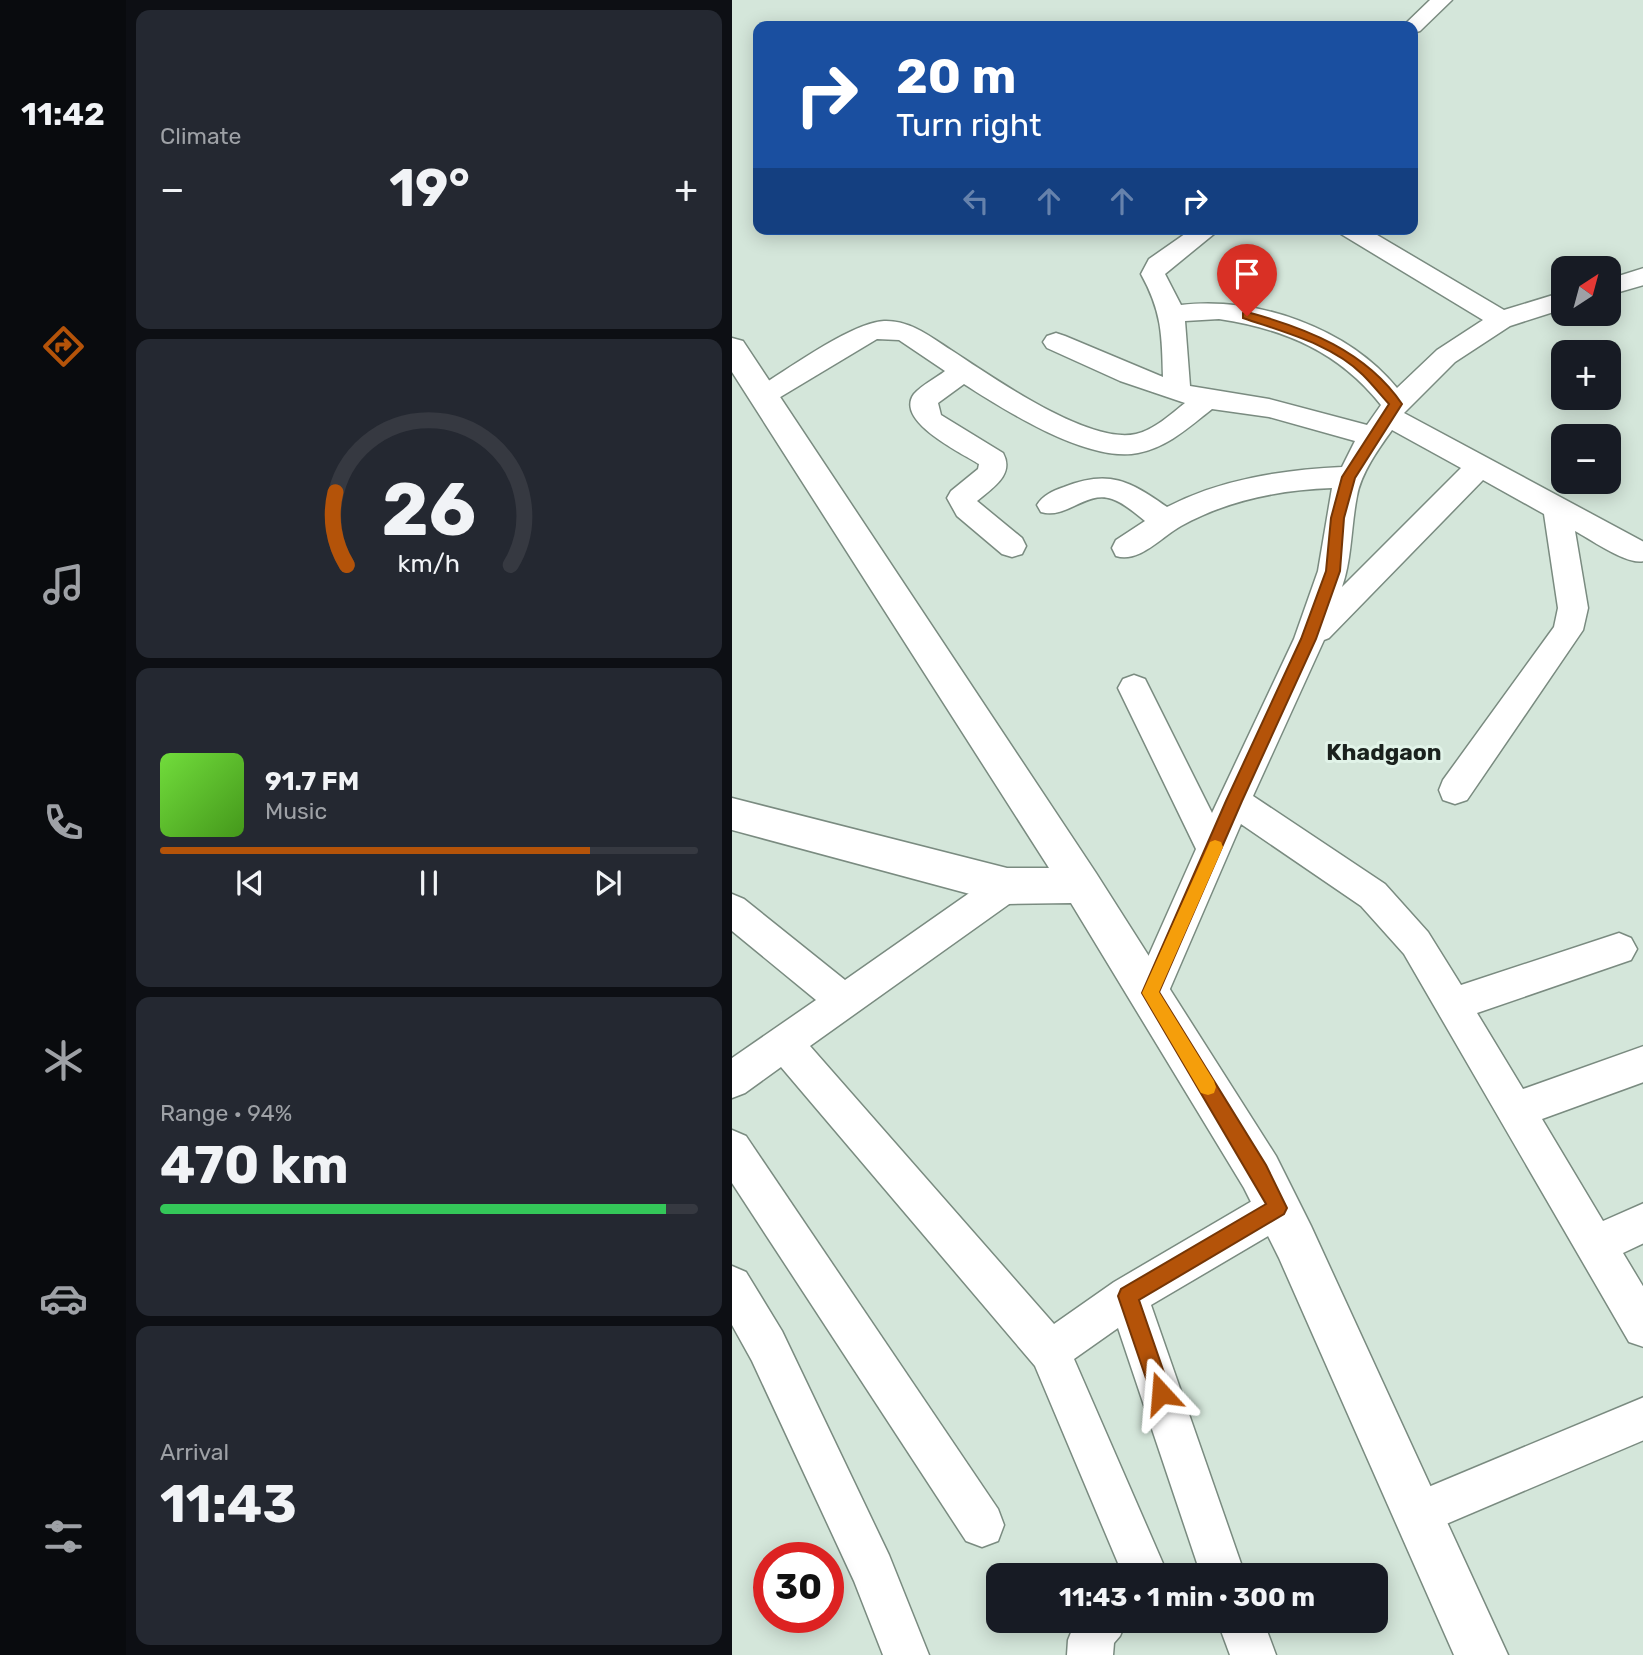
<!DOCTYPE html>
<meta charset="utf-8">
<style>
:root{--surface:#171b24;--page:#242831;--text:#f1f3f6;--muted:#9ea1a6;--line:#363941;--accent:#b45309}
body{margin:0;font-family:Rubik,sans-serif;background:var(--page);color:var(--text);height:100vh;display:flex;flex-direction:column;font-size:26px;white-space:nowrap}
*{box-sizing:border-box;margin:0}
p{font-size:23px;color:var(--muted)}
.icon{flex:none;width:38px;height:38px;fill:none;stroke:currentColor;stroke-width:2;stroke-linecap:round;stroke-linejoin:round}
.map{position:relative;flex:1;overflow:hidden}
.panel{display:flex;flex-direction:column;gap:10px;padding:10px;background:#0d0f14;width:606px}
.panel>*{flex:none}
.guide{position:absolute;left:21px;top:21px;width:665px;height:214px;border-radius:14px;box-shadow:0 4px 18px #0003;background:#1a4fa0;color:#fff;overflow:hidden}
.needle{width:46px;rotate:36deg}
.fabs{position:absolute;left:819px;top:256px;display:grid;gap:14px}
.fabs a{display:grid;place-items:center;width:70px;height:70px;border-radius:14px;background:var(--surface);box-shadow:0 4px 18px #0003;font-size:35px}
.speed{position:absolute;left:21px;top:1542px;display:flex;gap:14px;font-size:35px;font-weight:700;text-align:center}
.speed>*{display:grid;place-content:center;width:91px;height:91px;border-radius:50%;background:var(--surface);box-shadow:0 4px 18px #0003;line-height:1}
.speed .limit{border:10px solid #d22;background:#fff;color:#111}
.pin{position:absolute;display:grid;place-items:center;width:60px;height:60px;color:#fff;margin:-72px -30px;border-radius:50% 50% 50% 0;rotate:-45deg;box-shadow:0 0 7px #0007}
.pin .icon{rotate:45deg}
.me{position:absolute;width:77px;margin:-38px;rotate:341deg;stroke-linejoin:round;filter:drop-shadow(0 0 5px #0008)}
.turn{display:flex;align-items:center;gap:24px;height:147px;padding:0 28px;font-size:32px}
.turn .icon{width:91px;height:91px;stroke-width:2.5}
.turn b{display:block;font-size:49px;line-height:60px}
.lanes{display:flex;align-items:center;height:66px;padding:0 28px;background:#0003;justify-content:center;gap:35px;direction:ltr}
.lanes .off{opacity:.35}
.big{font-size:52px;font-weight:700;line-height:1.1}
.panel .widget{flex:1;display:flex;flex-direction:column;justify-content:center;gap:10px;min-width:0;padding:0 24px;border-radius:14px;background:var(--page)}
.panel .dial{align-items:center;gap:0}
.dial svg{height:182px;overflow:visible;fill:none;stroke:var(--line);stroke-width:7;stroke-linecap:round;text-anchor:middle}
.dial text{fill:var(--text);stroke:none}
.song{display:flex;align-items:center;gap:21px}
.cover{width:84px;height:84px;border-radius:10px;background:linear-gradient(135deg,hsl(100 70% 55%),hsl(100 70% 35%))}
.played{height:7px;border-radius:4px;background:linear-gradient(90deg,var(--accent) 80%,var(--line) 80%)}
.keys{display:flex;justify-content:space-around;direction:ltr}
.heat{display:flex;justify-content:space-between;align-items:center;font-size:38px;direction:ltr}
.charge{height:10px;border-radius:5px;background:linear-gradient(90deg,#34c759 94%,var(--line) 0)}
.trip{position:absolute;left:254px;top:1563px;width:402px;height:70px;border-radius:14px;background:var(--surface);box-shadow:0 4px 18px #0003;font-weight:700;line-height:70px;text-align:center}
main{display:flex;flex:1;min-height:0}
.menu{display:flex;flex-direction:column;width:126px;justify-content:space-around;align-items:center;background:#090b0e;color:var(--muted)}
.menu .icon{width:49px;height:49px}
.menu .current{color:var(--accent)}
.menu b{font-size:32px;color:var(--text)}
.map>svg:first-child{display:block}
</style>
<main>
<nav class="menu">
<b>11:42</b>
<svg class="icon current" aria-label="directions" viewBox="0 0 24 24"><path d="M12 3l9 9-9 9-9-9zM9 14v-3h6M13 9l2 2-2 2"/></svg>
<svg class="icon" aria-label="music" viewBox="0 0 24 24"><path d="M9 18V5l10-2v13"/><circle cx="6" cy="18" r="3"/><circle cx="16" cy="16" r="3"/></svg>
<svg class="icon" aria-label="phone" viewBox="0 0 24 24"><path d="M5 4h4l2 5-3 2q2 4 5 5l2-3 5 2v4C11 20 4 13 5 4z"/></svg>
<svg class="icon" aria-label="climate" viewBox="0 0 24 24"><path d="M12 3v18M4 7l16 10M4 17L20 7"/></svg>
<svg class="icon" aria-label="car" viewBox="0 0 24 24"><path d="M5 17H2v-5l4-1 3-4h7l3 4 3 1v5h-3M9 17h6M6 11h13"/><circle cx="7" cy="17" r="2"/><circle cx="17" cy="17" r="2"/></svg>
<svg class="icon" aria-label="filters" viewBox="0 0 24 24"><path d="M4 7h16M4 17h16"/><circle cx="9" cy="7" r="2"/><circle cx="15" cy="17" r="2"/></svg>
</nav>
<section class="panel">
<div class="widget"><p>Climate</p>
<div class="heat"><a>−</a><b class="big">19°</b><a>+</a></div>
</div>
<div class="widget dial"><svg viewBox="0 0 100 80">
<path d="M14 69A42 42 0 1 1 86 69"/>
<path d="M14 69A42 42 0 0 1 9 37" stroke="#b45309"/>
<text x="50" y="56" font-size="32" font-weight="700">26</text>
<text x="50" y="72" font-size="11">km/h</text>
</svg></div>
<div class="widget">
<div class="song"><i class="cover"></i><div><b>91.7 FM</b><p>Music</p></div></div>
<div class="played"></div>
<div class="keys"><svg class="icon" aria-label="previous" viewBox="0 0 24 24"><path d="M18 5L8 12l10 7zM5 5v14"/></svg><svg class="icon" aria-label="pause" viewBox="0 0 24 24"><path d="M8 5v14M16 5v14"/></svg><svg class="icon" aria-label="next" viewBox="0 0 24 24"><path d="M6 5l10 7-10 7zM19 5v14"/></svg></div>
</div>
<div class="widget"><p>Range · 94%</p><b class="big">470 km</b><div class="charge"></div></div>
<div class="widget"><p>Arrival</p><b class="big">11:43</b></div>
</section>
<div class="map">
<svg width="912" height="1655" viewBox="0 0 912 1655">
<rect width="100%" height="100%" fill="#d4e6da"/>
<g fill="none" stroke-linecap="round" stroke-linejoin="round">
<defs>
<g id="street">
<polygon points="698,0 720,0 688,31 681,33 681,26 671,26"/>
<path d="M460,229H488L433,274L449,305C525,296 616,328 665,388L705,350L751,320L609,234L605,229H635L772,310L831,292V309L778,326L723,362L672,413L912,542V561C896,566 858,539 843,531L856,608L851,630L735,800L723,804L711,800L707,790L711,780L822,627L826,608L812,514L751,480L597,638L592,640L521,796L653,884L696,932L729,985L887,933L899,938L905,949L899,960L745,1013L791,1089L912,1046V1082L810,1119L871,1221L912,1203V1243L891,1253L912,1288V1347L897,1342L672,954L629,906L509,824L431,1005L418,1010L405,1005L400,993L464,849L386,688L391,679L402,675L413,679L480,813L562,639L586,571L600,488C547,490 496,500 449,526C429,537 408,563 384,556L380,548L384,540L413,521C403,513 392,503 380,499C354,490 334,520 309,512L305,505C311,495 321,491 332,487C377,469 398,481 435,507C489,479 550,470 610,467L623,441L537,417L480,409C457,427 436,447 406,453C356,463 274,411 232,384L206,403L209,415L271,453C283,475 260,488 245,501L290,538L294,546L290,554L280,557L270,554L225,516L215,498L219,491L246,469L247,464C230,453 162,421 182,394C190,385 204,378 213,371L167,340L145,339L40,402L31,405L22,402L18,396L22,390C54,371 118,323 152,321C178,320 199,337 219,350C259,376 356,445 404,434C422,430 439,414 453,403L388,381L315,348L311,342L315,336L324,333L333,336L431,377C430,335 430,312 409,274L417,259ZM487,319C553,329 607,352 649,405L635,425L537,399L458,386L453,321ZM660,430L729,468L610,587C620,558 619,526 625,496C629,473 647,448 660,430Z"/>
<polygon points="912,268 912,285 877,295 877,279"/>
<polygon points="275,871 287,875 292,886 287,897 78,1046 322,1324 382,1282 532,1194 546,1188 560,1194 566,1208 560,1222 419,1305 513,1575 469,1575 386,1328 342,1359 436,1575 391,1575 303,1366 49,1067 13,1093 0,1098 0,1058 84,1000 0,931 0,894 12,899 113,980 263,875"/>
<polygon points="0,1130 14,1136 266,1509 272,1525 266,1541 250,1547 234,1541 0,1183"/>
<polygon points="0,1266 14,1272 50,1331 157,1555 197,1655 151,1655 122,1581 20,1361 0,1325"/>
<polygon points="912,1397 912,1440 686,1536 670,1530 664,1514 670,1498"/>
<polygon points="344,1620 395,1620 388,1636 382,1643 381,1655 335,1655 336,1640"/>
<polygon points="485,1620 531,1620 544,1655 498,1655"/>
</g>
<polygon id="secondary" points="0,338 11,341 364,873 544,1156 579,1226 776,1655 722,1655 547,1258 512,1188 339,903 275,904 0,830 0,798 275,868 317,868 0,372"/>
</defs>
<use href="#street" stroke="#7a8b80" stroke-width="3"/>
<use href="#secondary" stroke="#7a8b80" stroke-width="3"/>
<use href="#street" fill="#fff" fill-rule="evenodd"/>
<use href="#secondary" fill="#fff" fill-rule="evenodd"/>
</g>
<path fill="#b45309" stroke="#753606" stroke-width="2" d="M515,312C574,328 634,351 670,404L623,478L612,518L608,571L584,639L510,801L427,992L534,1165L555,1208L552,1214L407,1300L439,1393L436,1400L429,1403L422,1400L419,1393L386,1296L389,1289L534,1204L410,993L494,801L569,639L594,571L599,518L610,477L657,404C648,394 640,384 631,375C600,344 551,332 511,318V313Z"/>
<polygon fill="#f59e0b" points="483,840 489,842 491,847 427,992 482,1081 484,1087 482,1093 476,1095 469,1093 410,993 478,842"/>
<g text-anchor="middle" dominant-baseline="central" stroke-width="6" stroke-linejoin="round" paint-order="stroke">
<g font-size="23" font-weight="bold" fill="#1a211d" stroke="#e1f3e8">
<text x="652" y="752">Khadgaon</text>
</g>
</g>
</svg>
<div class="fabs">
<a><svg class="needle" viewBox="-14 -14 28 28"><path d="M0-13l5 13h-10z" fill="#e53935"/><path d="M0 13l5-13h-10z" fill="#9ea1a6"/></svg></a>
<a>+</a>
<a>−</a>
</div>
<div class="speed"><div class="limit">30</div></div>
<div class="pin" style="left:515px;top:316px;background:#d93025"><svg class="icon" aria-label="arrive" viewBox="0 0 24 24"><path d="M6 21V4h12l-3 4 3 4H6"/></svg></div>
<svg class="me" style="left:429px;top:1393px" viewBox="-20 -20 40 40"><path d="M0-17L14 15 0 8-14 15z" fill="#b45309" stroke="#fff" stroke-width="4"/></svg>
<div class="trip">11:43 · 1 min · 300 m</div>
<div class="guide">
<div class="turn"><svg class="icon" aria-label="right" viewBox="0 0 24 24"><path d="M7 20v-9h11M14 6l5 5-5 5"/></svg><div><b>20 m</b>Turn right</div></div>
<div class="lanes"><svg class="icon off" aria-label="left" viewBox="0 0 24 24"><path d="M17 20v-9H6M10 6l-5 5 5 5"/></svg><svg class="icon off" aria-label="ahead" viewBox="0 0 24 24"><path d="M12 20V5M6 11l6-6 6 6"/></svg><svg class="icon off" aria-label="ahead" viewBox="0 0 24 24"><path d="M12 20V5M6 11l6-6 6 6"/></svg><svg class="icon" aria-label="right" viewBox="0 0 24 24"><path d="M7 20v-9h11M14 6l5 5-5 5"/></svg></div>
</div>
</div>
</main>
